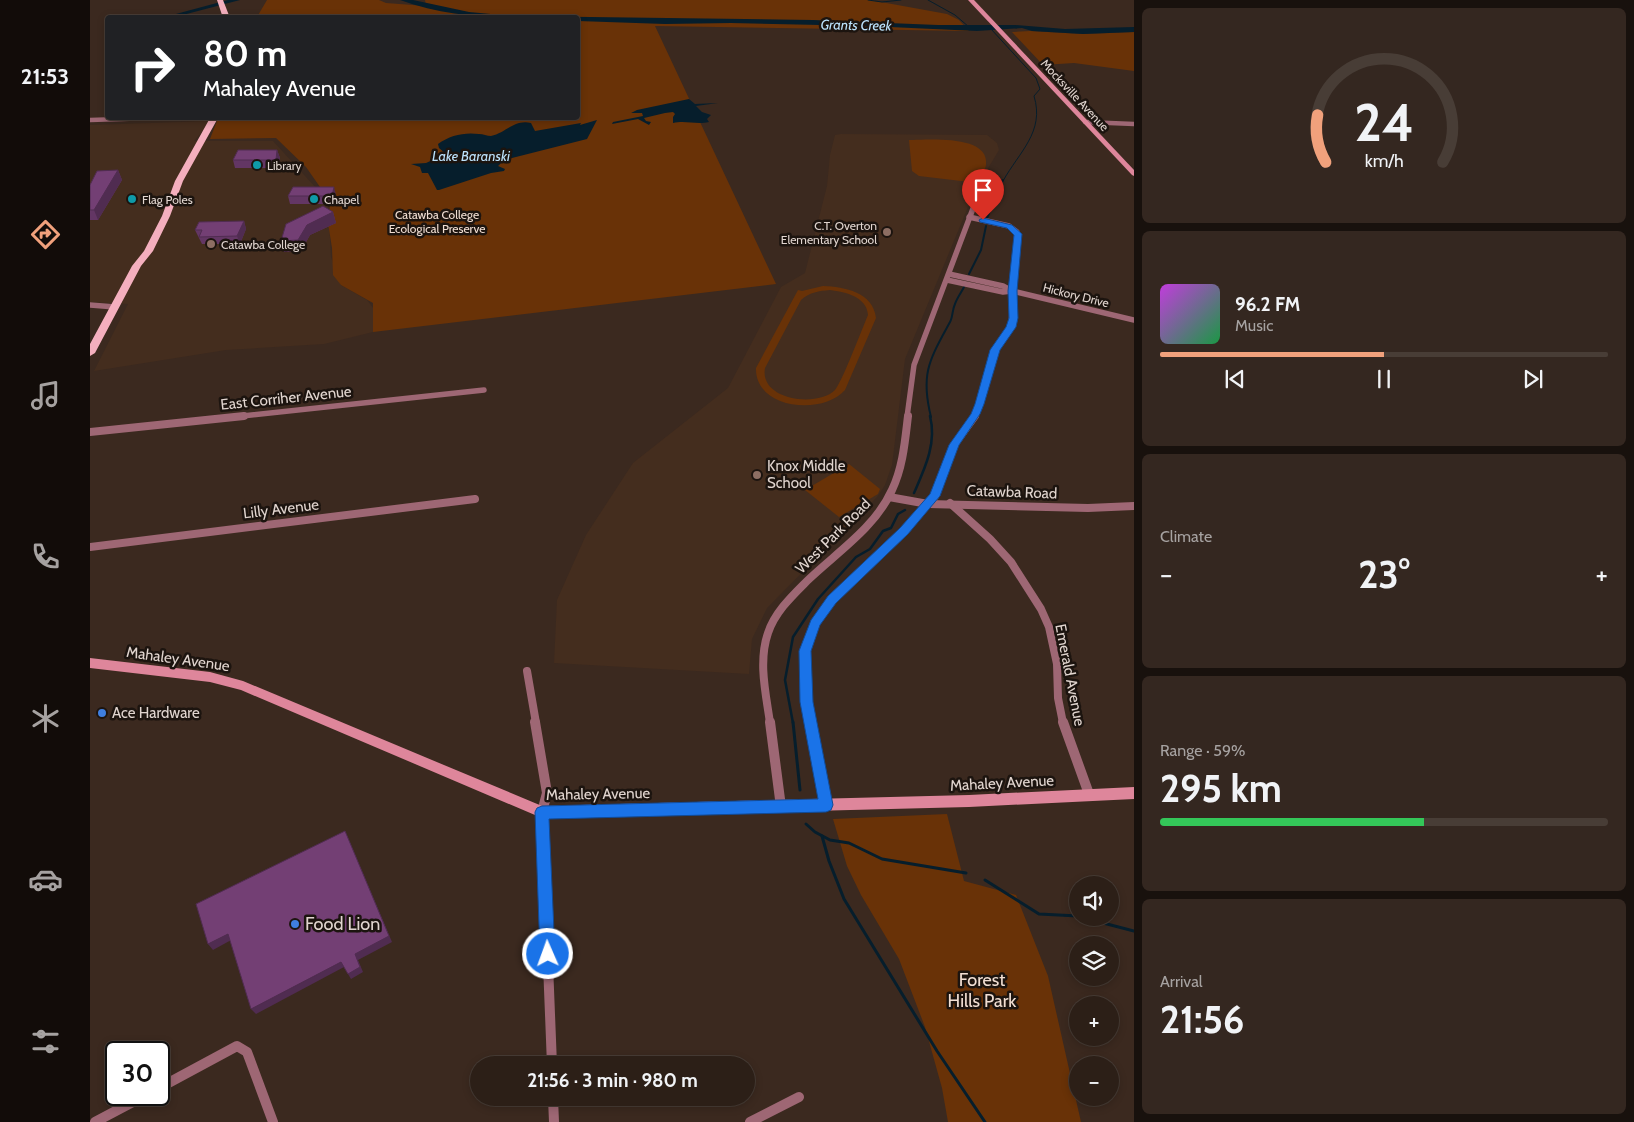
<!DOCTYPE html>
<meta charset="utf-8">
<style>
:root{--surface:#2c1f17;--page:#342720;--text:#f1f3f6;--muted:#a6a2a1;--line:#483d36;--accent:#f1a17c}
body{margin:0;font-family:Cabin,sans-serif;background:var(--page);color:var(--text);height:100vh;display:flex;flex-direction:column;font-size:19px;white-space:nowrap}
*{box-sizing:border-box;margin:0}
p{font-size:16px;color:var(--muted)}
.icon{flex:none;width:28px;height:28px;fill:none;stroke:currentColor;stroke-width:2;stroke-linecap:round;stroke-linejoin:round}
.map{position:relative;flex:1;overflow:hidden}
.sheet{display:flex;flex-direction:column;gap:8px;padding:8px;background:#18110d;width:500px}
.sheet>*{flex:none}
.banner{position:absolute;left:15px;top:15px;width:475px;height:105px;border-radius:5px;box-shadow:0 2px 8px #0003,0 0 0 1px var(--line);background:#202124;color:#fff;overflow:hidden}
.tools{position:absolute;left:979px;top:876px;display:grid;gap:10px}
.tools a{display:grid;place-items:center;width:50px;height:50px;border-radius:50%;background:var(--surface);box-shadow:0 2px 8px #0003,0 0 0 1px var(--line);font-size:25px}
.speed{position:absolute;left:15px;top:1041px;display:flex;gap:10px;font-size:25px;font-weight:700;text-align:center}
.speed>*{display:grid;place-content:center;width:65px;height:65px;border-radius:50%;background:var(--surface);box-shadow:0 2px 8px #0003,0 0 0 1px var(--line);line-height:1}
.speed .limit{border:2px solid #111;border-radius:8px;background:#fff;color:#111}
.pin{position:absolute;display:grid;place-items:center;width:42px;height:42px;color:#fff;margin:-51px -21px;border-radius:50% 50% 50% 0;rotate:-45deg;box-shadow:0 0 5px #0007}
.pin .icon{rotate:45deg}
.me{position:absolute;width:55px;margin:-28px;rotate:358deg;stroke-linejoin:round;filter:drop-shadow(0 0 4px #0008)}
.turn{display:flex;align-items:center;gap:18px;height:105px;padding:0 15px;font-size:22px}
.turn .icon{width:65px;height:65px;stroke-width:2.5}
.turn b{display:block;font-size:35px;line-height:42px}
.big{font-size:38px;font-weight:700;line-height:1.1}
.sheet .card{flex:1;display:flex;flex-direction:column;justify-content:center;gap:8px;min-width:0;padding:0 18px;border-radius:8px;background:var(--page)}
.sheet .dial{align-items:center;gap:0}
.dial svg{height:130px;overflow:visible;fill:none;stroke:var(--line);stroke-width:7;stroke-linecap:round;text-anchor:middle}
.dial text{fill:var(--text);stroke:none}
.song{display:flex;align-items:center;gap:15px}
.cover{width:60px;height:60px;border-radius:8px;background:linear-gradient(135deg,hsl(290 70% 55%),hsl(140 70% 35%))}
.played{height:5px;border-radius:2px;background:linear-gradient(90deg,var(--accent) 50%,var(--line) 50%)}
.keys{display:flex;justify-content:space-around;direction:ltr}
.heat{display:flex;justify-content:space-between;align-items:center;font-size:28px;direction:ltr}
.charge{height:8px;border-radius:4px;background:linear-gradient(90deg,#34c759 59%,var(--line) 0)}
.trip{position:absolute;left:380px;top:1056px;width:285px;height:50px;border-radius:25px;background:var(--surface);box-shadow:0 2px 8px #0003,0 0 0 1px var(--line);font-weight:700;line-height:50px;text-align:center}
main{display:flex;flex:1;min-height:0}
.tabs{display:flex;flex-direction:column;width:90px;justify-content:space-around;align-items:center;background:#120c09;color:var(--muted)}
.tabs .icon{width:35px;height:35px}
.tabs .selected{color:var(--accent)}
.tabs b{font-size:22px;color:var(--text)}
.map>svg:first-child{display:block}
</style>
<main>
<nav class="tabs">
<b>21:53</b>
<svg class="icon selected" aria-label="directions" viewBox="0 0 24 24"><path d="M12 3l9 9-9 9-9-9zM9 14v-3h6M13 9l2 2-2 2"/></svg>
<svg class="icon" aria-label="music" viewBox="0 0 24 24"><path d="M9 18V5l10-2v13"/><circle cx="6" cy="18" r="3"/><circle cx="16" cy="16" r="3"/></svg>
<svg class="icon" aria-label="phone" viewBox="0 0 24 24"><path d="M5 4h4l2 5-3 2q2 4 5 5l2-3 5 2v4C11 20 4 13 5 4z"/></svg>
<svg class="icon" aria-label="climate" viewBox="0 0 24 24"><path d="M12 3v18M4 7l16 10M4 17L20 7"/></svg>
<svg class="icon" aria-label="car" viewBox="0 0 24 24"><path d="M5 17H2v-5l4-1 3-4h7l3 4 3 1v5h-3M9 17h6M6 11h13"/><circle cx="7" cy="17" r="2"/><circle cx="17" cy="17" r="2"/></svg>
<svg class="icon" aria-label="filters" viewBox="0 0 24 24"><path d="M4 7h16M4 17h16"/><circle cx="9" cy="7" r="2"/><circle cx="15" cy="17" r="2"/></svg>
</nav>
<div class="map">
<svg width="1044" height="1122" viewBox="0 0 1044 1122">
<rect width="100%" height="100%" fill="#3b291f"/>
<g fill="#442d1e">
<polygon points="122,121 104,141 183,141 238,201 241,257 251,285 277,300 284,309 283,332 234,344 136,350 4,371 38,304 0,302 0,125"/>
<polygon points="751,134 897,135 907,143 909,150 885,190 815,359 802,465 795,485 787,497 677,608 662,639 659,674 464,663 467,600 496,535 543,463 638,388 691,287 715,273 737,186 740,155 745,135"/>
</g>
<g fill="#693207" fill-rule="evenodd">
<polygon points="177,0 289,0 296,3 336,6 335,0 780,0 857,14 869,20 879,31 565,26 686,284 283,332 283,303 251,285 243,275 242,248 238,223 240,205 237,197 216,167 186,138 120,139 127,121 133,118 488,118 488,18 167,17"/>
<polygon points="940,31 993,34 1044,32 1044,71 984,63 953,65 922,32"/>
<path d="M819,140C837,140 900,134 896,165C895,171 890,178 888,183L829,176L822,171Z"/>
<path d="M733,286C755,287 783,292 786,318L755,390C732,416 665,409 666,368L708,290L712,291ZM740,290C756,292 777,297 778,315C772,329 752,382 745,390C727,408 669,400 675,368L711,300C720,292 729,291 740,290Z"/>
<polygon points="759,464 790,489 788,494 749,517 715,490"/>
<polygon points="857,814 874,881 926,895 958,976 991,1122 858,1122 852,1088 835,1027 809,959 771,895 757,866 743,819"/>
</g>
<g fill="#061e2c">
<polygon points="138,0 150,0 85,17 71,18"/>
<path d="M310,0H323L379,12L422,16L723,20L848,25H925L975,29L1044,27V32L993,34L942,31L932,28L887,31L778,26L641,23L575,24L488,21V18C427,18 368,21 310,0Z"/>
<path d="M599,99L605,104L628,103L606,106L612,112L621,115L617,119L619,122C606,125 596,120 583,123V117L585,114L583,112L575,113L554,118L556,121L561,122L559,125L548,119L522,124L523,122L553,116L552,113H541L547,110Z"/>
<path d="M507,120L497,139L414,160L408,166L415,169L414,171L401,173L349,190H347L338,173H332L330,167L321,164L336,163L356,154L349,148L348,144C360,135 375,132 389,134C393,134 397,136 401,136C416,133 424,119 441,123L445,131L491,123L490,125Z"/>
</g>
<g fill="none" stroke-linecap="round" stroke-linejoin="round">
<g stroke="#061e2c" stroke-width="1">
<polyline points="778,0 792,2 811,0"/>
<polyline points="838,0 865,15 879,27"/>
<path d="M901,29L946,78L950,89L944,96C955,132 929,152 913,181"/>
</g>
<g stroke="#061e2c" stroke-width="2">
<polyline points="897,218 913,180"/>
<polyline points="879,274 891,250 896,226"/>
<path d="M841,417C830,373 840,359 860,322C863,317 862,310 865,304C867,298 871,293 874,287"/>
</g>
<g stroke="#061e2c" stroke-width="2.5">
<path d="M824,493C835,468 847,443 840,416"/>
<polyline points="703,723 695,680 703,637 728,599 766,557 780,549 793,531 801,528 808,514 815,510"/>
</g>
<g stroke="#061e2c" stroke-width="3">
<polyline points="703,722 710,790"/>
<polyline points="716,824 725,832 740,840 759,843 792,859 876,873"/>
<polyline points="732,836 739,861 754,899 847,1051 895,1122"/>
<polyline points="895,880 949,914 988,916"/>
<polyline points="994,918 1044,931"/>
</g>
<g stroke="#9e6774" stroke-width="4.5">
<polyline points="0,120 63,118"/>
<polyline points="995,122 1044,124"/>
</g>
<g stroke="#9e6774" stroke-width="5.5">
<polyline points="879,217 919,226 927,232 921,327 905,350 884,417"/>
<polyline points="857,280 913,292 922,291 913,286 859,274"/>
<polyline points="922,291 1044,320"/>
<polyline points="0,305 25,307"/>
<polyline points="143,417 394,390"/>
<polyline points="817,417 824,365 887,198"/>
</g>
<g stroke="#9e6774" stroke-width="8">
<polyline points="0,432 154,416"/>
<polyline points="799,497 838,504 998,508 1044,506"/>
<polyline points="860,503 900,539 921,562 951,609 959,627 967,664 968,698 973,723"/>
<polyline points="0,547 385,499"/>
<polyline points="437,671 446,723"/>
<path d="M680,723C676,694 668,662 678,633C685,612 702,596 717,581C746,553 785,528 802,490C813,467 815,441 818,416"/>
<polyline points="720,723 716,702 715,651 725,623 742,599 814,531 845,496 864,445 885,416"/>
</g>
<g stroke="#9e6774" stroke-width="10">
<polyline points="445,722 457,793 452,812 462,1065"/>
<polyline points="680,722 691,807"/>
<polyline points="720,722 736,805"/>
<polyline points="973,722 999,794"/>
<polyline points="69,1088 147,1046 157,1052 183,1122"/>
<polyline points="463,1098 464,1122"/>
<polyline points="5,1122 56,1095"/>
<polyline points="660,1122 709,1097"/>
</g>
<g fill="#de869b" fill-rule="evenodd">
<polygon points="878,0 884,0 1044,170 1044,176 1042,175"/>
<polygon points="0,658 120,672 153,681 452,806 879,795 1044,787 1044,799 879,807 452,818 151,690 120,682 0,668"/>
</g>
<g fill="#f4afbe" fill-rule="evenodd">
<polygon points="127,0 133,0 140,18 133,18"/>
<polygon points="120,118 128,118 93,181 80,216 63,251 51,266 5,353 0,356 0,344 42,266 54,251 72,216 85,181"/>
</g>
</g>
<g fill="#633664">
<polygon points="187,150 190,158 188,168 145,168 143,160"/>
<polygon points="28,170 32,180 8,220 0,220 0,185"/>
<polygon points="246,195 244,204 200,204 198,196"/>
<polygon points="243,212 246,223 220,235 211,251 194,252 191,241"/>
<polygon points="154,221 156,229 150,244 112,244 105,230"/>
</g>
<g fill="#502c51">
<polygon points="187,150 190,158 188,168 186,160"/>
<polygon points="28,170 32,180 8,220 4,210"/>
<polygon points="244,187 246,195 244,204 242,196"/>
<polygon points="243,212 246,223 220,235 211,251 208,240 217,225"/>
<polygon points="154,221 156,229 150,244 147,236"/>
<polygon points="255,831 302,942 268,960 273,972 261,979 258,974"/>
<polygon points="138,934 143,939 123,950 118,944"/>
<polygon points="251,962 254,967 166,1014 161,1009"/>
</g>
<g fill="#733f74" stroke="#502c51">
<polygon points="148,150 187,150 186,160 143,160"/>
<polygon points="28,170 4,210 0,210 0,185 7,171"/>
<polygon points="203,187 244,187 242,196 198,196"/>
<polygon points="233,206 243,212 217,225 208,240 191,241 196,224"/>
<polygon points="154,221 147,236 109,237 112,230 105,230 109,222"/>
<polygon points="255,831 299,936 265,954 270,967 258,974 251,962 161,1009 138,934 118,944 106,904"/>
</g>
<polygon fill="#1a73e8" stroke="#114b97" points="893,218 922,225 932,234 927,291 928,318 926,327 910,350 894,404 890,414 869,445 850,496 818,534 746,603 730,625 721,651 723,702 743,805 741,810 736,812 459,819 465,954 463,960 458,962 452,960 450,954 445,812 447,808 452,806 728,799 710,702 709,651 721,620 738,596 810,528 840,494 859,445 881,414 885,404 900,350 916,327 919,318 918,291 924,235 917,228 890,222 889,220"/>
<g fill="#0f9aa8" stroke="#1c140f" stroke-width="2">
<circle cx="167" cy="165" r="5"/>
<circle cx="42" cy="199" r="5"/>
<circle cx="224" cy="199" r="5"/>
</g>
<g fill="#8d6e63" stroke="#1c140f" stroke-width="2">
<circle cx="797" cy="232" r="5"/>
<circle cx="121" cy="244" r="5"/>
<circle cx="667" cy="475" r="5"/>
</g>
<g fill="#3f7fe0" stroke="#1c140f" stroke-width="2">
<circle cx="12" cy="713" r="5"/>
<circle cx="205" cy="924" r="5"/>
</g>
<g text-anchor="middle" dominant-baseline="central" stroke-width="5" stroke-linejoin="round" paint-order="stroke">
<g font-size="12" fill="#e1d5cf" stroke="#1c140f">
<text transform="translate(985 95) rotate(47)">Mocksville Avenue</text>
<text transform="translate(986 295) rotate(14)">Hickory Drive</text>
</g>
<g font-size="12" fill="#e1d5cf" stroke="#1c140f" text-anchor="start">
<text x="177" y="165">Library</text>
<text x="52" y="199">Flag Poles</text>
<text x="234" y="199">Chapel</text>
<text x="787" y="225" text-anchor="end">C.T. Overton<tspan x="787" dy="14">Elementary School</tspan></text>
<text x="131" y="244">Catawba College</text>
</g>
<g font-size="12" fill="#f1ded2" stroke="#1c140f">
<text x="347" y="214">Catawba College<tspan x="347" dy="14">Ecological Preserve</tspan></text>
</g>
<g font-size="14" font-style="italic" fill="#bce2fc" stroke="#1c140f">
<text transform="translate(766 25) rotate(1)">Grants Creek</text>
<text x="381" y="156">Lake Baranski</text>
</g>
<g font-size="15" fill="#e1d5cf" stroke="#1c140f">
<text transform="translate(196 398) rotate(-6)">East Corriher Avenue</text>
<text transform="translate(922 492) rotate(2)">Catawba Road</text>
<text transform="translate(191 509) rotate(-7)">Lilly Avenue</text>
<text transform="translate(743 536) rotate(-45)">West Park Road</text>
<text transform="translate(88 659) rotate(8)">Mahaley Avenue</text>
<text transform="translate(980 675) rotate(79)">Emerald Avenue</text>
<text transform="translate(912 783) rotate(-3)">Mahaley Avenue</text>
<text transform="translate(508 794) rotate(-1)">Mahaley Avenue</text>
</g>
<g font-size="15" fill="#e1d5cf" stroke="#1c140f" text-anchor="start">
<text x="677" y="466">Knox Middle<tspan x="677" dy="17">School</tspan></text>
<text x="22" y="713">Ace Hardware</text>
</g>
<g font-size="18" fill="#e1d5cf" stroke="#1c140f" text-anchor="start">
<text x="215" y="924">Food Lion</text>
</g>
<g font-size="18" fill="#f1ded2" stroke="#1c140f">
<text x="892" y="980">Forest<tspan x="892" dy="21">Hills Park</tspan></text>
</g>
</g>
</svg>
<div class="tools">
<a><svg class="icon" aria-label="sound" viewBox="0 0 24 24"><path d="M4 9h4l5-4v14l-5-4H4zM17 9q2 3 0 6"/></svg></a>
<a><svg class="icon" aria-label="layers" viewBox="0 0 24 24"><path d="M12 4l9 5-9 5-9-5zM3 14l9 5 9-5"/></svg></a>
<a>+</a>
<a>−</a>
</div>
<div class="speed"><div class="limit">30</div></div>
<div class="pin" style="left:893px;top:220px;background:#d93025"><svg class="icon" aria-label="arrive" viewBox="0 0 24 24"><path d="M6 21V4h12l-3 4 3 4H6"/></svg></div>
<svg class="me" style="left:458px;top:954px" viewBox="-20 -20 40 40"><circle r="17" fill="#1a73e8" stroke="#fff" stroke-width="3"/><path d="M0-11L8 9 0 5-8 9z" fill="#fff"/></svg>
<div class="trip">21:56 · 3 min · 980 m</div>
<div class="banner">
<div class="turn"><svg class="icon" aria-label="right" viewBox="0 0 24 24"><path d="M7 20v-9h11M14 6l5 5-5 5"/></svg><div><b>80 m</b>Mahaley Avenue</div></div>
</div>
</div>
<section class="sheet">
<div class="card dial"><svg viewBox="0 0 100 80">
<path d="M14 69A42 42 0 1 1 86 69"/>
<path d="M14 69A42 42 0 0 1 9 40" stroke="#f1a17c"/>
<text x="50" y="56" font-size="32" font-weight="700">24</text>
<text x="50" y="72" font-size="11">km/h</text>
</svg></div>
<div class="card">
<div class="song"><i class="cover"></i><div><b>96.2 FM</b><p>Music</p></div></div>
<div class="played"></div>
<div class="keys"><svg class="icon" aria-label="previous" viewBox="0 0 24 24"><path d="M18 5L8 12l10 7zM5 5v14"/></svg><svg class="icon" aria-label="pause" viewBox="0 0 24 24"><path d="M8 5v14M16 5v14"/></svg><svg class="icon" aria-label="next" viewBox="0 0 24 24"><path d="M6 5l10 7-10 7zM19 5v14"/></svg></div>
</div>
<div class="card"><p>Climate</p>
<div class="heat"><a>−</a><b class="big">23°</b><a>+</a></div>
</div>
<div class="card"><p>Range · 59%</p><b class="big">295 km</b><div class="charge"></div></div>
<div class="card"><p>Arrival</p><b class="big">21:56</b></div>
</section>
</main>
